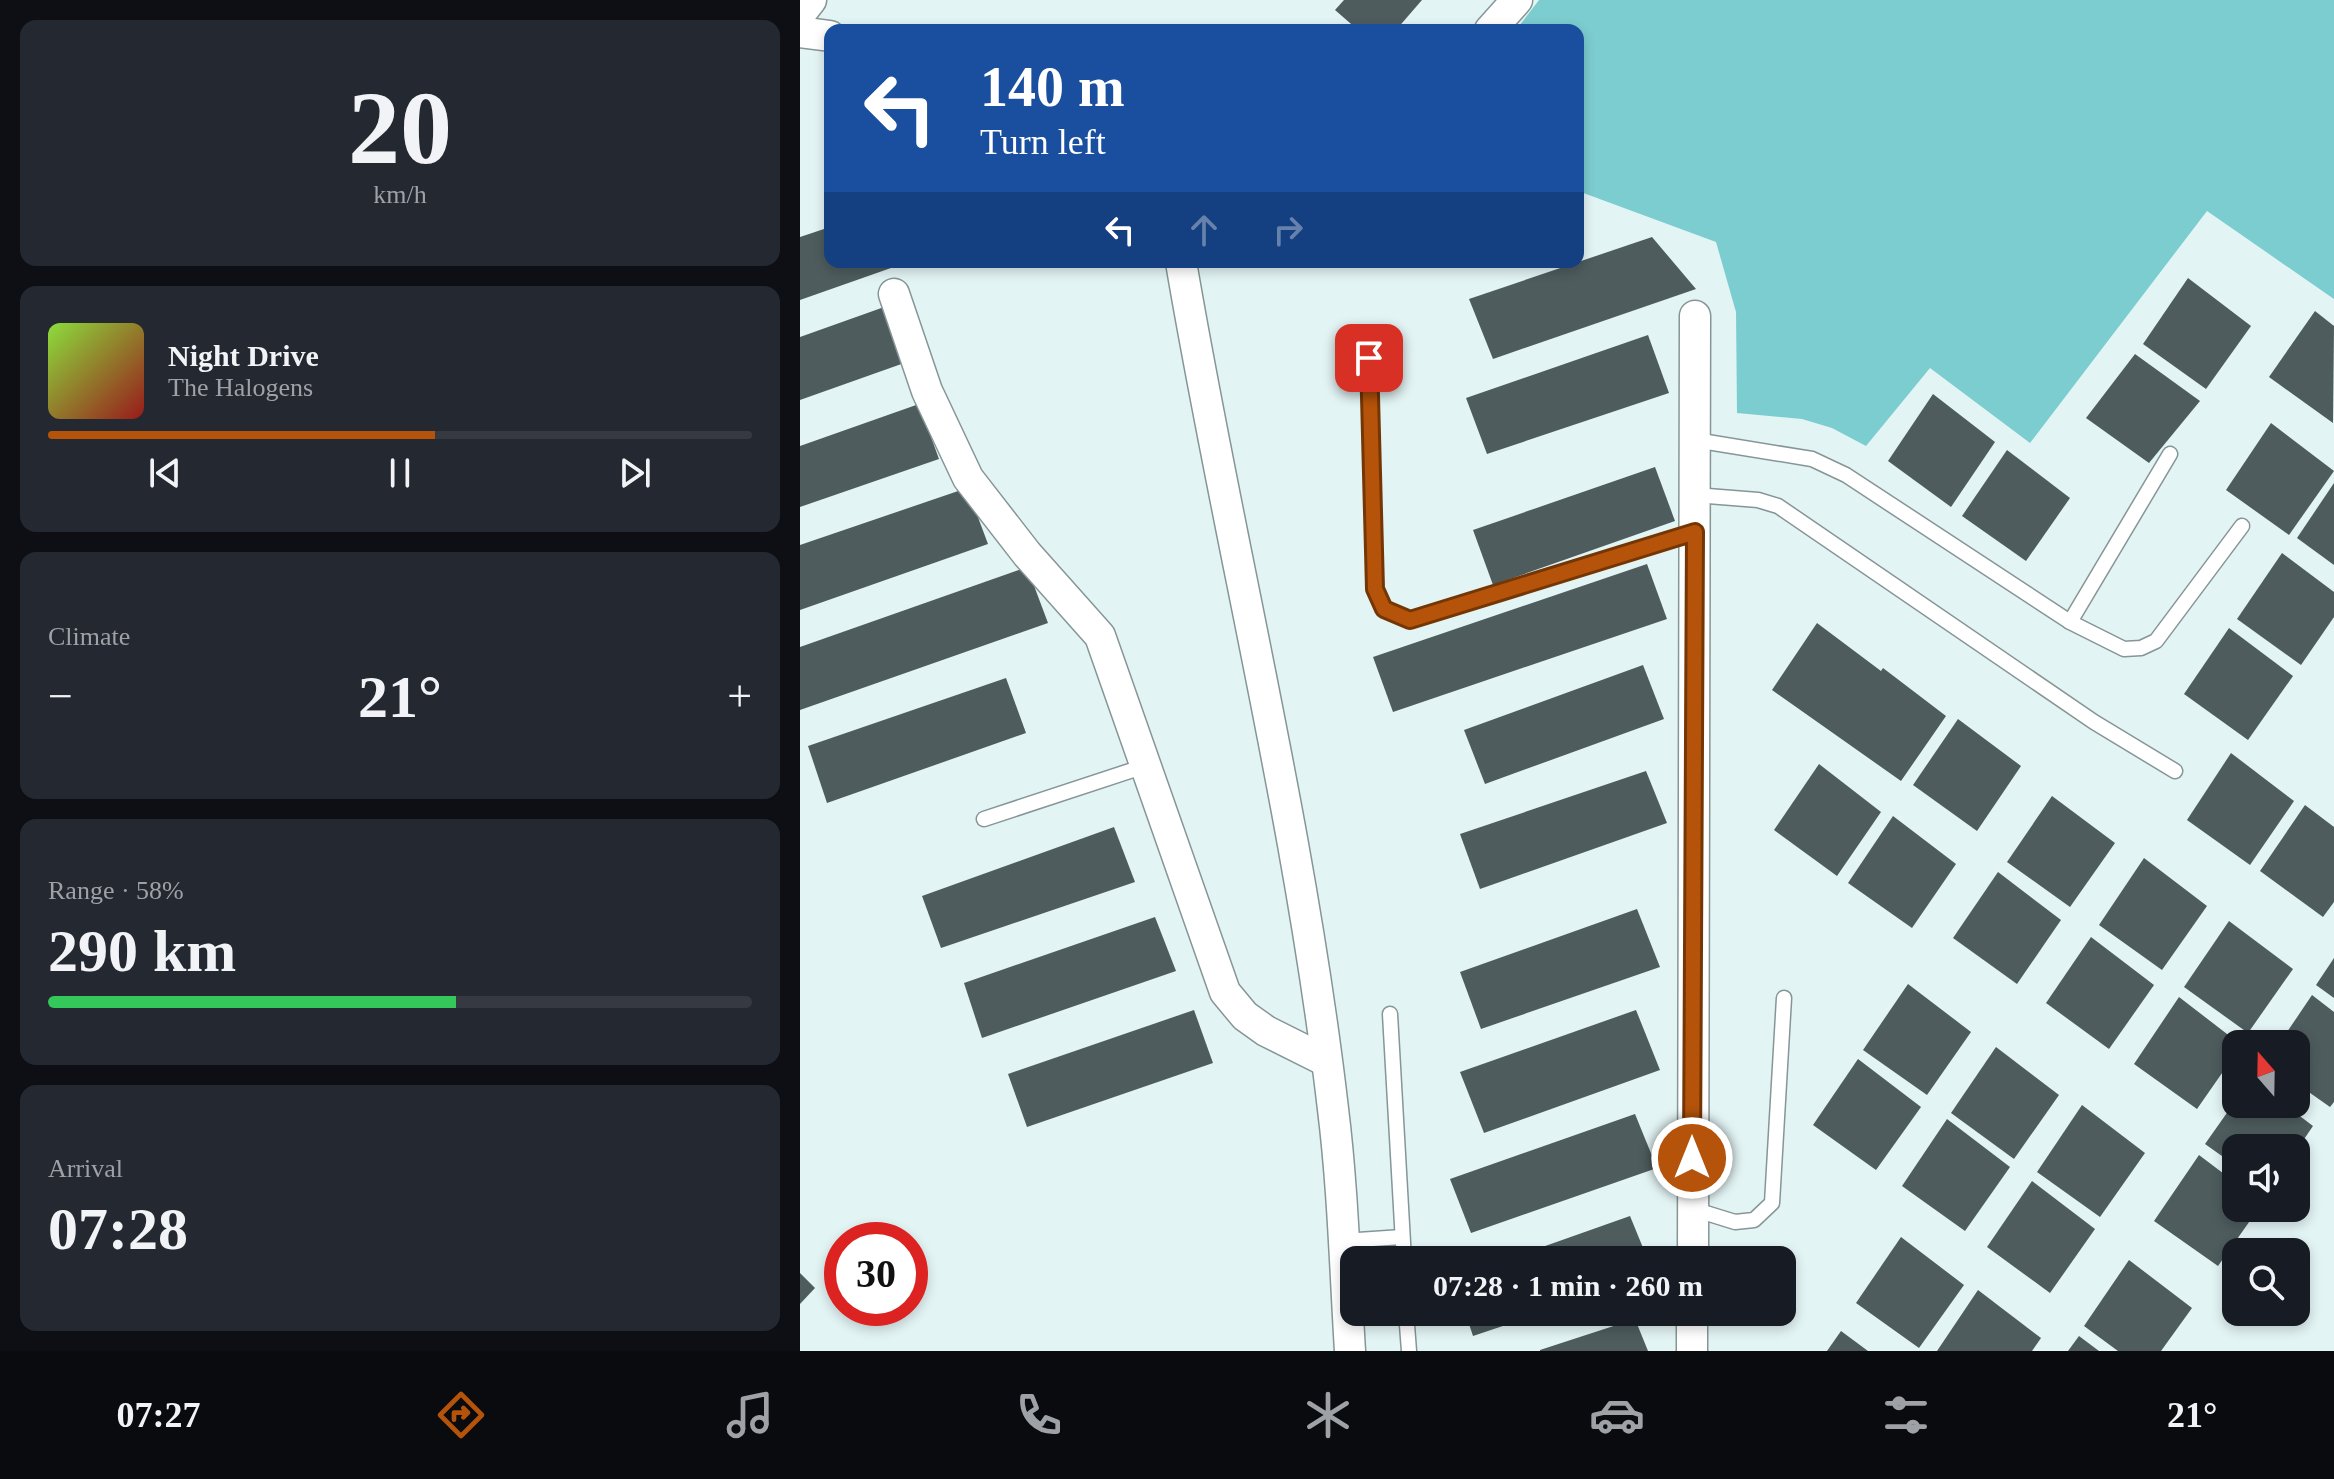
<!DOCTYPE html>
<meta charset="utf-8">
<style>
:root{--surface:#171b24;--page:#242831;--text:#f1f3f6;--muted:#9ea1a6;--line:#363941;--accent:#b45309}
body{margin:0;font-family:"Times New Roman",serif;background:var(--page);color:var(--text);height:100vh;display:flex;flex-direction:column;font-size:30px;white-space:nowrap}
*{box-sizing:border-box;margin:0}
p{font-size:26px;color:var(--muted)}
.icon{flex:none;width:44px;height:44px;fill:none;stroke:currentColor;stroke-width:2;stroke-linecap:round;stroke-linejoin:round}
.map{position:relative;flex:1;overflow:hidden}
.drawer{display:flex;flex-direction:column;gap:20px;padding:20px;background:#0d0f14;width:800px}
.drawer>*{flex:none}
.guide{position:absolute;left:24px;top:24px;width:760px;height:244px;border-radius:16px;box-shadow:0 4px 12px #0003;background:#1a4fa0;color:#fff;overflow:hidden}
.needle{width:52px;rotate:340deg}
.tools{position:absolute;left:1422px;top:1030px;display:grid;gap:16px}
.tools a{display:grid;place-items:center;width:88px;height:88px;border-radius:16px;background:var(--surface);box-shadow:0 4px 12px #0003;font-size:40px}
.speed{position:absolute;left:24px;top:1222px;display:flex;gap:16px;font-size:40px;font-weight:700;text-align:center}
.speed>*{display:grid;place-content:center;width:104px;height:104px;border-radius:50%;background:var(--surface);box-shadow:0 4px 12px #0003;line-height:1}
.speed .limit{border:12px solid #d22;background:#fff;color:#111}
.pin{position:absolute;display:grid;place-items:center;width:68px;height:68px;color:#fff;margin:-34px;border-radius:16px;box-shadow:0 4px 12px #0006}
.me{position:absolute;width:88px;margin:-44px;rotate:0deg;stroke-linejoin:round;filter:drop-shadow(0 0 6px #0008)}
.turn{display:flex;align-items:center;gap:28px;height:168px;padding:0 24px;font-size:36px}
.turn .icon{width:104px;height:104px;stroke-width:2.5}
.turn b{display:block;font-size:56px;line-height:68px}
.lanes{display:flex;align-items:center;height:76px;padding:0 24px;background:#0003;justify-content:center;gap:40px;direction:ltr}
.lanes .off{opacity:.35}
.big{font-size:60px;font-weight:700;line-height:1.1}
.drawer .widget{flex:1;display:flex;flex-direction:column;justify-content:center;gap:12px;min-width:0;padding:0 28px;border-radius:16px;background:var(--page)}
.drawer .dial{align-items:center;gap:0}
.dial b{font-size:104px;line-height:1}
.song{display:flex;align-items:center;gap:24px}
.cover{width:96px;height:96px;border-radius:12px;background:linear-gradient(135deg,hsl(90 70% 55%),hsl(0 70% 35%))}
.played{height:8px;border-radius:4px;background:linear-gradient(90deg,var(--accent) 55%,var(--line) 55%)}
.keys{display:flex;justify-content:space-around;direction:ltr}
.heat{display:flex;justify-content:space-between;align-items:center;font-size:44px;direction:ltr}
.charge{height:12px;border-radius:6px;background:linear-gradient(90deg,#34c759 58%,var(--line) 0)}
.trip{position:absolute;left:540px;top:1246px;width:456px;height:80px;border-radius:16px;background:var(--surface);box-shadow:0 4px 12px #0003;font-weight:700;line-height:80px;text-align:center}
.menu{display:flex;height:128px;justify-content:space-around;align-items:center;background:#090b0e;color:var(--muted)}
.menu .icon{width:56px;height:56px}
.menu .active{color:var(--accent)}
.menu b{font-size:36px;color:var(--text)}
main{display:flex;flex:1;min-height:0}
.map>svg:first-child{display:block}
</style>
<main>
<section class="drawer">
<div class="widget dial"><b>20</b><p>km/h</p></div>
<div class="widget">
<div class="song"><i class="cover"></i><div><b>Night Drive</b><p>The Halogens</p></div></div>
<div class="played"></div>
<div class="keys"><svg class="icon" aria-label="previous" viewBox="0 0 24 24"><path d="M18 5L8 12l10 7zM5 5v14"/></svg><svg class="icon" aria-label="pause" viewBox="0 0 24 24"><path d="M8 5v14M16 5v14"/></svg><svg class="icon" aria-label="next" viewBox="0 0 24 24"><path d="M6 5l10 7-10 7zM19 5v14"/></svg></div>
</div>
<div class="widget"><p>Climate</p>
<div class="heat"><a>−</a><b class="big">21°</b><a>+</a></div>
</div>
<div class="widget"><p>Range · 58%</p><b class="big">290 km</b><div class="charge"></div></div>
<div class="widget"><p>Arrival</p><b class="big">07:28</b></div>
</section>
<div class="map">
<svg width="1534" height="1351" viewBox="0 0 1534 1351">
<rect width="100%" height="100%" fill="#e3f4f4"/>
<polygon fill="#7ccdd0" points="739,0 1534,0 1534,299 1407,211 1230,443 1130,368 1066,446 1032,428 1002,419 937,413 936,312 916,242 778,191 778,30 716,30"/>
<g fill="#4e5c5d">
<polygon points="544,0 622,0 596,30 558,30 535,10"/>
<polygon points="30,227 30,262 108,262 0,300 0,237"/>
<polygon points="852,237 896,289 693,359 669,299"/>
<polygon points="1388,278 1451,326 1406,389 1343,344"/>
<polygon points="87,306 107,362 0,400 0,337"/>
<polygon points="1515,311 1534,326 1533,423 1469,377"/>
<polygon points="848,335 869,393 687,454 666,398"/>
<polygon points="1335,354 1400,401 1349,463 1286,418"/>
<polygon points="1133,394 1195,442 1151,507 1088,461"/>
<polygon points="119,404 139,459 0,507 0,446"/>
<polygon points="1471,423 1534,471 1489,535 1426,490"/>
<polygon points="1207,450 1270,498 1226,561 1162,516"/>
<polygon points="855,467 875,521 693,585 673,530"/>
<polygon points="1534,483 1534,565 1497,538"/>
<polygon points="167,488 188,544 0,610 0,545"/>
<polygon points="1482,553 1534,592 1534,617 1501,665 1437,619"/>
<polygon points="847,564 867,619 593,712 573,657"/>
<polygon points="227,567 248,623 0,710 0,647"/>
<polygon points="1017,623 1081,671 1083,668 1146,716 1101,781 972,690"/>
<polygon points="1429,628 1493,676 1448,740 1384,694"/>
<polygon points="843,665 864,719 685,784 664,730"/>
<polygon points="206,678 226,733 27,803 8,746"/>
<polygon points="1158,719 1221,766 1177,831 1113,785"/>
<polygon points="1431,753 1494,801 1450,865 1387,820"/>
<polygon points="1019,764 1081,812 1037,876 974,830"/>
<polygon points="846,771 867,823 680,889 660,834"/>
<polygon points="1252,796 1315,843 1270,907 1207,862"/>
<polygon points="1505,805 1534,827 1534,902 1523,917 1460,871"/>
<polygon points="1093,816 1156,864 1112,928 1048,883"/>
<polygon points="314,827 335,882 141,948 122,896"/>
<polygon points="1344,858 1407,906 1362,970 1299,925"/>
<polygon points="1198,872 1261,920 1217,984 1153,938"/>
<polygon points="837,909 860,967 681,1029 660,972"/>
<polygon points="355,917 376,971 182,1038 164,983"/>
<polygon points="1429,921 1493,969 1448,1033 1384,987"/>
<polygon points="1291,937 1354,985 1309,1049 1246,1003"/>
<polygon points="1534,958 1534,998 1516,985"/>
<polygon points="1108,984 1171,1032 1127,1095 1063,1050"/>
<polygon points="1512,995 1534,1012 1534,1102 1530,1107 1496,1083 1496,1044 1479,1044"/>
<polygon points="1379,997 1440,1044 1436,1044 1436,1053 1397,1109 1334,1064"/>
<polygon points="394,1010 413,1063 227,1127 208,1074"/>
<polygon points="836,1010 860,1070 684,1133 660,1072"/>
<polygon points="1196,1047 1259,1095 1214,1159 1151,1113"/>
<polygon points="1058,1059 1121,1107 1076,1170 1013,1125"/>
<polygon points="1436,1100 1436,1104 1484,1104 1513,1126 1496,1151 1496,1148 1436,1148 1436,1166 1405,1144"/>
<polygon points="1282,1105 1345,1153 1300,1217 1237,1172"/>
<polygon points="835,1114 857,1168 671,1233 650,1179"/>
<polygon points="1147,1119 1210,1167 1165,1231 1102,1186"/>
<polygon points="1399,1155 1436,1183 1436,1208 1459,1208 1418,1266 1354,1221"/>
<polygon points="1232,1181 1295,1229 1250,1293 1187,1247"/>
<polygon points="830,1216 848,1260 706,1260"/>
<polygon points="1101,1237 1164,1285 1119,1348 1056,1303"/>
<polygon points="1329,1260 1392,1308 1361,1351 1318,1351 1284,1326"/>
<polygon points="0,1273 15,1288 0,1304"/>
<polygon points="1178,1290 1241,1338 1232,1351 1137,1351"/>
<polygon points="665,1312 742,1312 742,1313 673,1336"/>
<polygon points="835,1319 848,1351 740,1351 740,1350"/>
<polygon points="1041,1331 1068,1351 1027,1351"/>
<polygon points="1279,1336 1299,1351 1268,1351"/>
</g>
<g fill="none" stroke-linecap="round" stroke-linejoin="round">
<defs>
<g id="service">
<polyline points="569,358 575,589 584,609 610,620 895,532"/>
<polyline points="895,440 1012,459 1046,475 1270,622 1370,454"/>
<polyline points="895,495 958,500 978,506 1294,722 1375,771"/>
<polyline points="1270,622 1324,649 1341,648 1356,641 1442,526"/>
<polyline points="184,819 345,766"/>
<polyline points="590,1014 604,1260"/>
<polyline points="893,1209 935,1222 954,1220 972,1203 984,998"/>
<polyline points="543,1241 602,1237"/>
<polyline points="606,1312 609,1351"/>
</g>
<g id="minor">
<polyline points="0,14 11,0"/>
<polyline points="690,30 717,0"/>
<polyline points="0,32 30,36"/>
<path d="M381,262C429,545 500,824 533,1109C543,1189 545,1271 550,1351"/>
<polyline points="94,294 127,391 168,478 227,554 300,636 425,992 445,1016 466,1031 526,1061"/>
<polyline points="893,1260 895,316"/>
<polyline points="892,1351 892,1312"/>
</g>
</defs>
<use href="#service" stroke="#869596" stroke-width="17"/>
<use href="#minor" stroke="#869596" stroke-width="33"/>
<use href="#service" stroke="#fff" stroke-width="14"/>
<use href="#minor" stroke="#fff" stroke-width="30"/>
</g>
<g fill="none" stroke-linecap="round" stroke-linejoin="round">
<defs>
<polyline id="route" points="569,358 575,589 584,609 610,620 895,532 892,1158"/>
</defs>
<use href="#route" stroke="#753606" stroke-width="20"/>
<use href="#route" stroke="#b45309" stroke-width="14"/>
</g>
</svg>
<div class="tools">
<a><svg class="needle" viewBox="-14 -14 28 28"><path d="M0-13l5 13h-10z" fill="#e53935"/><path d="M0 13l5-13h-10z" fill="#9ea1a6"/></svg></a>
<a><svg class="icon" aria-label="sound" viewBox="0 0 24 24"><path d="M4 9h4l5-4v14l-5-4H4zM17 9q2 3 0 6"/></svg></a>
<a><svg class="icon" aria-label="search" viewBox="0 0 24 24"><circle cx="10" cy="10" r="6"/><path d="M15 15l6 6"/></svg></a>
</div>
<div class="speed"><div class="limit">30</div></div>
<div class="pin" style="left:569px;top:358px;background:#d93025"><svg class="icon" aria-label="arrive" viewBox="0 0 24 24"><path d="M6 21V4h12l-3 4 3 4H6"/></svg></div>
<svg class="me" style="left:892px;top:1158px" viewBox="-20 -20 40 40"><circle r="17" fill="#b45309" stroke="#fff" stroke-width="3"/><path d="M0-11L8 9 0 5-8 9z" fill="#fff"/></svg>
<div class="trip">07:28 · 1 min · 260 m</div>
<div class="guide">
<div class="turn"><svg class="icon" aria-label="left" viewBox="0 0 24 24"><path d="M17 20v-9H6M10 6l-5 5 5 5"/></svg><div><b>140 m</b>Turn left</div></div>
<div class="lanes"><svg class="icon" aria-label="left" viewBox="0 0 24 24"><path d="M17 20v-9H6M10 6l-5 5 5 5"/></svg><svg class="icon off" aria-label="ahead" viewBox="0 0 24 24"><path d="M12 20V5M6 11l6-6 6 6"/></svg><svg class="icon off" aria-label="right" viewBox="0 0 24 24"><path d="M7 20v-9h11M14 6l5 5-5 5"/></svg></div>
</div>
</div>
</main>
<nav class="menu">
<b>07:27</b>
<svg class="icon active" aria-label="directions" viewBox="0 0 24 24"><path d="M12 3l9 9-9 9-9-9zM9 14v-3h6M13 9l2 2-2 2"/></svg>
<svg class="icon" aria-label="music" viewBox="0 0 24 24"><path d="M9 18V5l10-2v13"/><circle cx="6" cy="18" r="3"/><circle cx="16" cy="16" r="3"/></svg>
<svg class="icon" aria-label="phone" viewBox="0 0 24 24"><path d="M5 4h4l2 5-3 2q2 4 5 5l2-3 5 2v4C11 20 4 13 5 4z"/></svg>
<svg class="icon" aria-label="climate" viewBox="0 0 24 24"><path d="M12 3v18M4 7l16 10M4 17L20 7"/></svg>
<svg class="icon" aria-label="car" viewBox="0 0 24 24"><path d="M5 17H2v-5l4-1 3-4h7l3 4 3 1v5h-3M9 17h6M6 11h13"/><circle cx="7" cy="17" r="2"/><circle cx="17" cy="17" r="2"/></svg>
<svg class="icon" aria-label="filters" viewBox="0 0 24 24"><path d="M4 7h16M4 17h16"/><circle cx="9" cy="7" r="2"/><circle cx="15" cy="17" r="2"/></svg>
<b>21°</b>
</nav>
